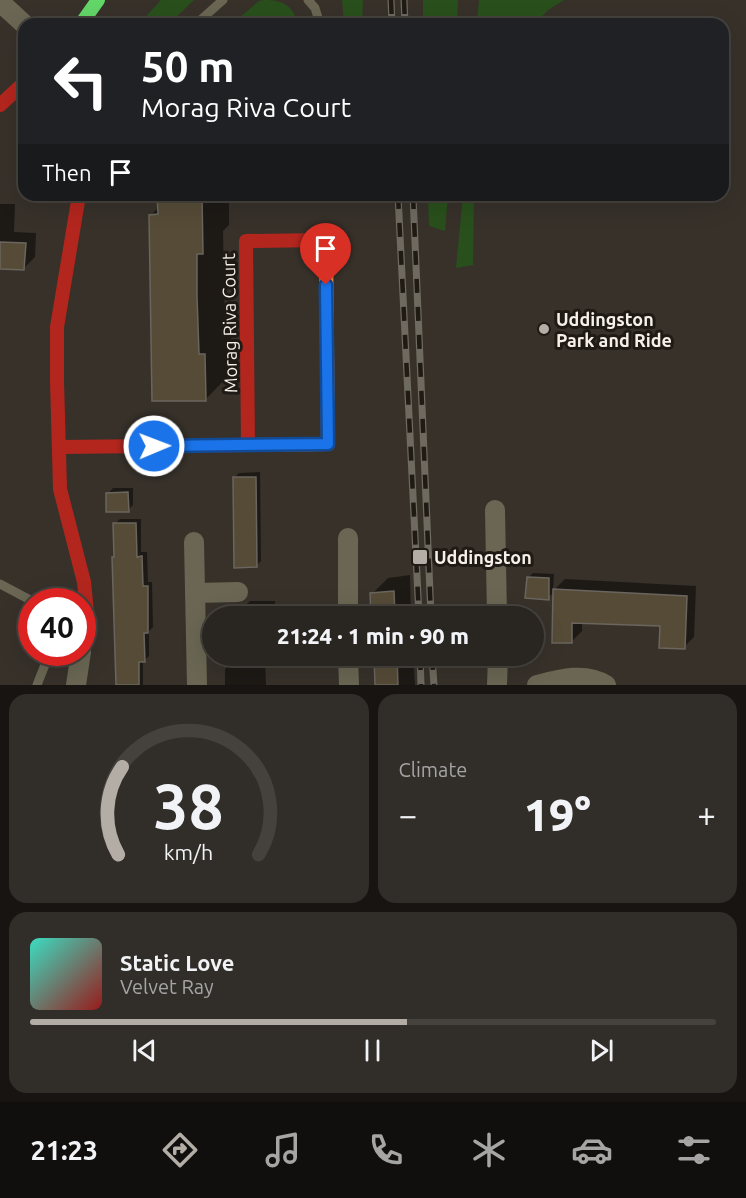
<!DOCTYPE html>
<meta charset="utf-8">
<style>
:root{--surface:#292520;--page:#312d29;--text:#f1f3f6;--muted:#a5a5a5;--line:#45423e;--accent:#b4ada6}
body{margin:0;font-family:Ubuntu,sans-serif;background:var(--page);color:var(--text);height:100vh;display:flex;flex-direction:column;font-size:22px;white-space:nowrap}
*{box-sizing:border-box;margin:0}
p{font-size:20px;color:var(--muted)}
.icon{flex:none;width:33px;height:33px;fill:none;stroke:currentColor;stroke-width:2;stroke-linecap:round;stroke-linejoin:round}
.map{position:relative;height:685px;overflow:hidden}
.panel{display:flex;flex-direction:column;gap:9px;padding:9px;background:#171412;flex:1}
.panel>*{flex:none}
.guide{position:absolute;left:18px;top:18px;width:711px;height:183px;border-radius:18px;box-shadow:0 6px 24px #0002,0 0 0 2px var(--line);background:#202124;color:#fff;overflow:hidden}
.speed{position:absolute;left:18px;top:588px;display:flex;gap:12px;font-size:30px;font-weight:700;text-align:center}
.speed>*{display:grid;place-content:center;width:78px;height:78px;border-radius:50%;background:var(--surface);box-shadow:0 6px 24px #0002,0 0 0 2px var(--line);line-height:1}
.speed .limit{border:9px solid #d22;background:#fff;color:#111}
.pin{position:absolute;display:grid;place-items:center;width:51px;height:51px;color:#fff;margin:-62px -26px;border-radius:50% 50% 50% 0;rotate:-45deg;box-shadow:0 0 6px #0007}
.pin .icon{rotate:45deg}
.me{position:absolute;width:66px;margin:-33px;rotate:89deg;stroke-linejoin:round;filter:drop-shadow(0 0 4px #0008)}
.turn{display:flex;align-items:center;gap:21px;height:126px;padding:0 24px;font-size:27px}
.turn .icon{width:78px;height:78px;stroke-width:2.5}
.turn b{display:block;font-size:42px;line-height:51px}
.then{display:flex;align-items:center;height:57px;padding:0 24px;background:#0003;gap:12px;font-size:22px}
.big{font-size:45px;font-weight:800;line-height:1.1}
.panel .tile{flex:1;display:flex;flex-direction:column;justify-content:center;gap:9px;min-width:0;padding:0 21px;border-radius:18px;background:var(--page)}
.panel .dial{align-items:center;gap:0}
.dial svg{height:156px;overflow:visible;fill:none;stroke:var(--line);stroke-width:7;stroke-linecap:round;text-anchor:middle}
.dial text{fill:var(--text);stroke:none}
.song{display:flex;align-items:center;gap:18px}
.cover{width:72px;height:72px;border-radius:9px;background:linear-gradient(135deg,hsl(170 70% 55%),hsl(0 70% 35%))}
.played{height:6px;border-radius:3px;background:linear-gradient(90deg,var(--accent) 55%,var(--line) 55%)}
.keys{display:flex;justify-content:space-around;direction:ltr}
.heat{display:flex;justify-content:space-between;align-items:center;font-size:33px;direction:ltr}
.panel .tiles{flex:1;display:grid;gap:9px;grid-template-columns:1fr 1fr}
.tile:last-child{grid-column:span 2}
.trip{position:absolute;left:202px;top:606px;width:342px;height:60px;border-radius:30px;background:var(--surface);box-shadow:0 6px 24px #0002,0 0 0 2px var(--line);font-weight:800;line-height:60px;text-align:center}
.menu{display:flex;height:96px;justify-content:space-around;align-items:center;background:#100f0d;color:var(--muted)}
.menu .icon{width:42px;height:42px}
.menu .selected{color:var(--accent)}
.menu b{font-size:27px;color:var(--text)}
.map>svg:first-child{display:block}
</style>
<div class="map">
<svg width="746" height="685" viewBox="0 0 746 685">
<rect width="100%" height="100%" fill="#37312a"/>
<g fill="#29501c">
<polygon points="161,0 194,0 169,24 139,24"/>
<path d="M264,0C281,0 294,5 297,24H232L259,1Z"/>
<polygon points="342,0 363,0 362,24 344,24"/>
<polygon points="423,0 458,0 457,24 423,24"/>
<polygon points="479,0 564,0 548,10 535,24 477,24"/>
<polygon points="428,195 448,195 445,231 429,226"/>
<polygon points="463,195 474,195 473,265 456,268"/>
</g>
<g fill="#0007">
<polygon points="159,195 255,195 247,202 229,202 229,225 223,231 225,328 231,328 232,372 206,399 151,215 159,207"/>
<polygon points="0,204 15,204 14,232 36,233 35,257 24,268 0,267"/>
<polygon points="260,472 261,561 256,566 234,478 239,473"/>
<polygon points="113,488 133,488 133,505 128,510 108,494"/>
<polygon points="120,519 141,519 141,552 147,552 148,582 152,582 153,627 149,631 149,656 143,662 143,685 118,685 115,524"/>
<polygon points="533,573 554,574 553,591 565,579 696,586 694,637 684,647 661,625 582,622 582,631 572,641 554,592 548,598 528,578"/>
<polygon points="410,575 411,616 373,616 372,594 388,578"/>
<polygon points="250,601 275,601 275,616 242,616 242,609"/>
<polygon points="235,656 265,656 266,685 225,685 225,669 235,661"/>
<polygon points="374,656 413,656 415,685 376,685"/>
</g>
<g fill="#554b37" stroke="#6a655e" stroke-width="1.5">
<polygon points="157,195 202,195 203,254 197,254 197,296 199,354 205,354 206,401 152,401 149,215 158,214"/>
<polygon points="0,242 26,243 24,270 0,269"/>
<polygon points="233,477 256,477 257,567 234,568"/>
<polygon points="128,492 129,512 106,512 106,493"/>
<polygon points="113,523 136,523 137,557 142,556 143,586 148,586 148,633 144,633 145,662 139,662 139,685 116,685 112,557 114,557"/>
<polygon points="527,577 549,578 549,600 525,598"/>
<polygon points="553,589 687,596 685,649 659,648 660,626 572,623 572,643 552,643"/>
<polygon points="394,591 395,616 371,616 370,593"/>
<polygon points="374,656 397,656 398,685 375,685"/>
</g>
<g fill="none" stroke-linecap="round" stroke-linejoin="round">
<g stroke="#6a6653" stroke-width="9">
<polyline points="308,0 315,8 320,24"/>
<polyline points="196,24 223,0"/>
<polyline points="0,584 34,602"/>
<polyline points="37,685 50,652"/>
</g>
<g stroke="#6a6653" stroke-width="20">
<polyline points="0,2 24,24"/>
<polyline points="495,510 497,616"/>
<polyline points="348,538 348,616"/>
<polyline points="194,542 197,685"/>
<polyline points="195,593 238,592"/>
<polyline points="348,656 349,685"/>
<polyline points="76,685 81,652"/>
<polyline points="497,685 498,656"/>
<path d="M537,685C560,679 585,672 606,685"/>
</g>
<polyline stroke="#63d668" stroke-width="14" points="81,24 98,0"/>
<polyline stroke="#ff974d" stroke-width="14" points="248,445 328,444 326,244"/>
<g stroke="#b3261e" stroke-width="14">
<polyline points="0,105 24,83"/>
<polyline points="79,195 57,327 57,381 60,489 84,582 87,612 82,642"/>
<polyline points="59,447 248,445 246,241 326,240 326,244"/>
</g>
<defs>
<g id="rail">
<polyline points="391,0 392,24"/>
<polyline points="404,0 405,24"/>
<polyline points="398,195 419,616"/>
<polyline points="413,195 431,616"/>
<polyline points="420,656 421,685"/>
<polyline points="432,656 434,685"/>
</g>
</defs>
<use href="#rail" stroke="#6e6a5f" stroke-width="7"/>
<use href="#rail" stroke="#1f1a14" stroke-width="4.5" stroke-dasharray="14" stroke-linecap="butt"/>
</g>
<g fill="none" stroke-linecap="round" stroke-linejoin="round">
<defs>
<polyline id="route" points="154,446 328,444 326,285"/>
</defs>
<use href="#route" stroke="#114b97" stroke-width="15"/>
<use href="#route" stroke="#1a73e8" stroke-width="10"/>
</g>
<g fill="#b4ada6" stroke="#1f1a14" stroke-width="2">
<circle cx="544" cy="329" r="6"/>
<rect x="412" y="549" width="16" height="16" rx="3"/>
</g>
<g text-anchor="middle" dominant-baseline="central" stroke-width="6" stroke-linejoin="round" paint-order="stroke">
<g font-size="18" font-weight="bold" fill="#f7f0e8" stroke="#1f1a14" text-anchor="start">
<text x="556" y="319">Uddingston<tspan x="556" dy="21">Park and Ride</tspan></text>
<text x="434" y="557">Uddingston</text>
</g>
<g font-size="18" fill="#f7f0e8" stroke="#1f1a14">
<text transform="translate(229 323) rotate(-91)">Morag Riva Court</text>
</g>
</g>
</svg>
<div class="speed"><div class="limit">40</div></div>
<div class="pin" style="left:326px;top:285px;background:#d93025"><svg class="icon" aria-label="arrive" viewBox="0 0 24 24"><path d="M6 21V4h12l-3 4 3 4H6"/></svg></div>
<svg class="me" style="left:154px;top:446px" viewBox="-20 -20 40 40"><circle r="17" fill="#1a73e8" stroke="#fff" stroke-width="3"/><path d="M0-11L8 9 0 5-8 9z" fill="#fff"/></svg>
<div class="trip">21:24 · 1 min · 90 m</div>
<div class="guide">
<div class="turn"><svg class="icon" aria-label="left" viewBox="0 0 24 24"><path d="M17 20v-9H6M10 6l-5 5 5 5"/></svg><div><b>50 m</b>Morag Riva Court</div></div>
<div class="then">Then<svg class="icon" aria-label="arrive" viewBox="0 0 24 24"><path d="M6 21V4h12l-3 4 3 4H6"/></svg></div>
</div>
</div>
<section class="panel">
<div class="tiles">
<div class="tile dial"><svg viewBox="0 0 100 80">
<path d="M14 69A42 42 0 1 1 86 69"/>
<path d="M14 69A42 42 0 0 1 16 24" stroke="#b4ada6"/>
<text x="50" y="56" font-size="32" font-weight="700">38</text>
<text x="50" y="72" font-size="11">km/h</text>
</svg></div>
<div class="tile"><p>Climate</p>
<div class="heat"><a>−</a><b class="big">19°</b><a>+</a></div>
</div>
<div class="tile">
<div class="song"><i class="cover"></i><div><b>Static Love</b><p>Velvet Ray</p></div></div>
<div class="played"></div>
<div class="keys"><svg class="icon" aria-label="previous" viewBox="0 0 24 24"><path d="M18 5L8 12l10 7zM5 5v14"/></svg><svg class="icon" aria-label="pause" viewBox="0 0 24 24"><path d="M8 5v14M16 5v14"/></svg><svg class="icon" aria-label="next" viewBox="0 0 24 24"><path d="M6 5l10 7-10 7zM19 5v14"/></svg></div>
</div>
</div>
</section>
<nav class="menu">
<b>21:23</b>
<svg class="icon selected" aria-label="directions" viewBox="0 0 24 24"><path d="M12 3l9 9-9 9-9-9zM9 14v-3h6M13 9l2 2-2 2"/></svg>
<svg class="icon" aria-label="music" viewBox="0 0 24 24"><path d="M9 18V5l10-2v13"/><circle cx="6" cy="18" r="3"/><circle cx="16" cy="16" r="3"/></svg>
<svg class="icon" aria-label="phone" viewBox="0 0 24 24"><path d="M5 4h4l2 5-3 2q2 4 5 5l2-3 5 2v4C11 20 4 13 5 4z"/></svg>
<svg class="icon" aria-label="climate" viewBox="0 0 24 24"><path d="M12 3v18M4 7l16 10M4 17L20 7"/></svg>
<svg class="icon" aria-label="car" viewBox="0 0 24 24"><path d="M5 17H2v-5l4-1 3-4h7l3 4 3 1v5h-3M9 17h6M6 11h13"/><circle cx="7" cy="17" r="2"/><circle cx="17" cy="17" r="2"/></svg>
<svg class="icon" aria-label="filters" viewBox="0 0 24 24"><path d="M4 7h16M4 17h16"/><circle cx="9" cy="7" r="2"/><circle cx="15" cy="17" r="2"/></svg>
</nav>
